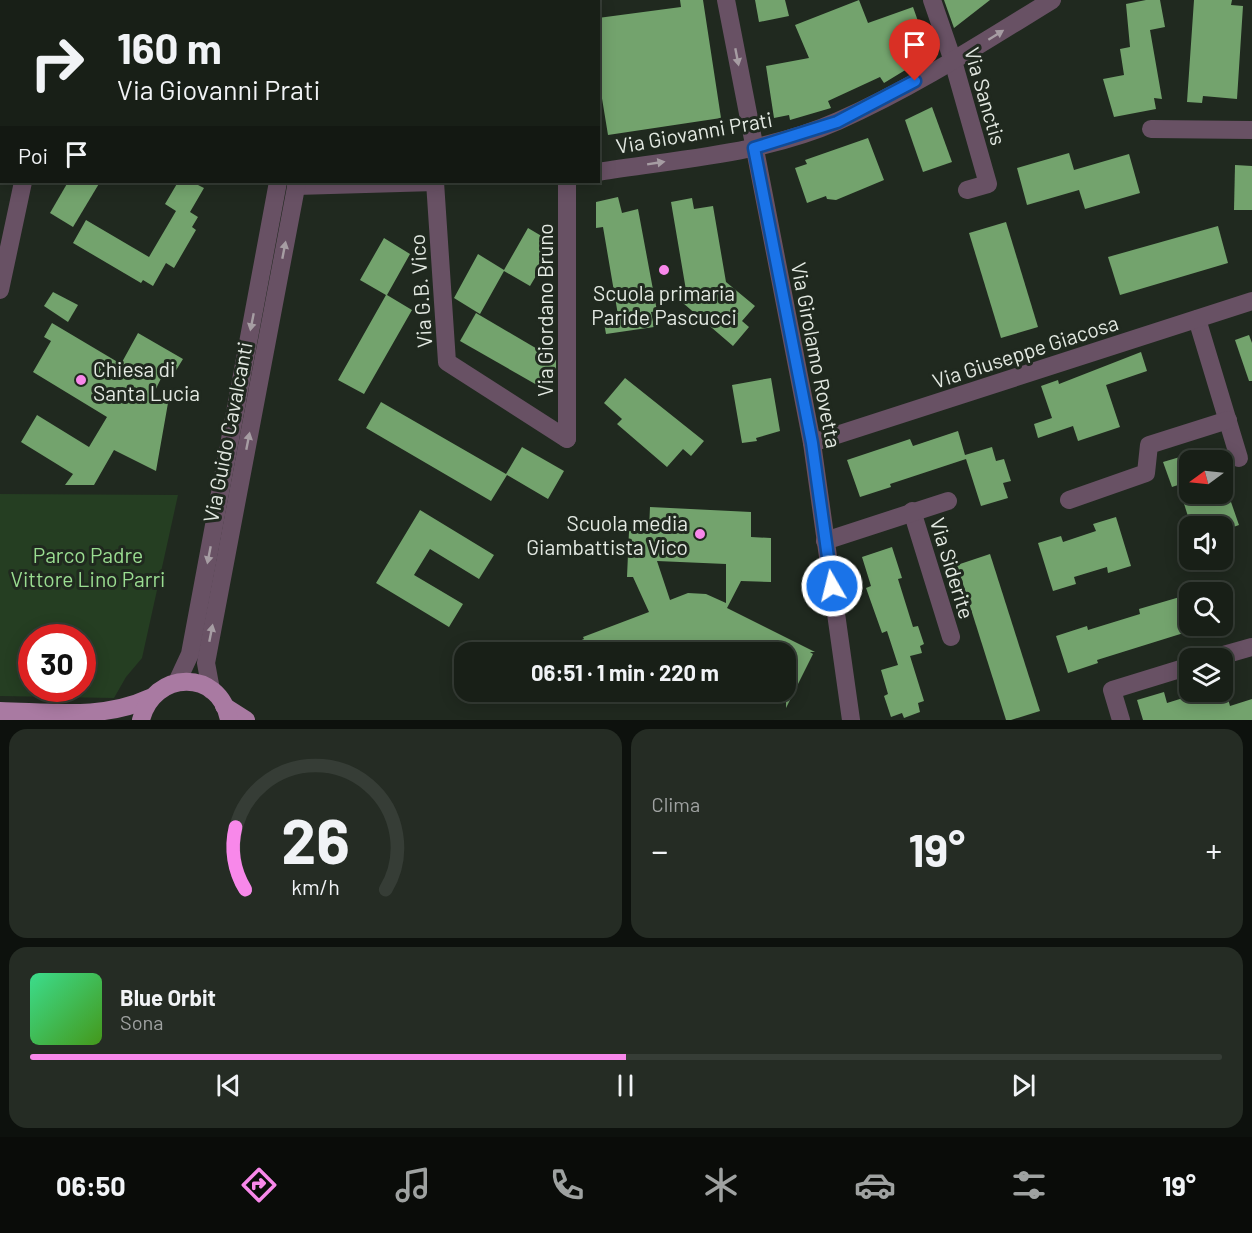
<!DOCTYPE html>
<html lang="it">
<meta charset="utf-8">
<style>
:root{--surface:#181f17;--page:#252c24;--text:#f1f3f6;--muted:#9fa2a1;--line:#363d36;--accent:#f888ea}
body{margin:0;font-family:Barlow,sans-serif;background:var(--page);color:var(--text);height:100vh;display:flex;flex-direction:column;font-size:22px;white-space:nowrap}
*{box-sizing:border-box;margin:0}
p{font-size:20px;color:var(--muted)}
.icon{flex:none;width:33px;height:33px;fill:none;stroke:currentColor;stroke-width:2;stroke-linecap:round;stroke-linejoin:round}
.map{position:relative;height:720px;overflow:hidden}
.panel{display:flex;flex-direction:column;gap:9px;padding:9px;background:#0d110d;flex:1}
.panel>*{flex:none}
.banner{position:absolute;left:0px;top:0px;width:600px;height:183px;box-shadow:0 3px 15px #0003,0 0 0 2px var(--line);background:#181f17;color:var(--text);overflow:hidden}
.needle{width:39px;rotate:255deg}
.fabs{position:absolute;left:1179px;top:450px;display:grid;gap:12px}
.fabs a{display:grid;place-items:center;width:54px;height:54px;border-radius:12px;background:var(--surface);box-shadow:0 3px 15px #0003,0 0 0 2px var(--line);font-size:30px}
.speed{position:absolute;left:18px;top:624px;display:flex;gap:12px;font-size:30px;font-weight:700;text-align:center}
.speed>*{display:grid;place-content:center;width:78px;height:78px;border-radius:50%;background:var(--surface);box-shadow:0 3px 15px #0003,0 0 0 2px var(--line);line-height:1}
.speed .limit{border:9px solid #d22;background:#fff;color:#111}
.pin{position:absolute;display:grid;place-items:center;width:51px;height:51px;color:#fff;margin:-62px -26px;border-radius:50% 50% 50% 0;rotate:-45deg;box-shadow:0 0 6px #0007}
.pin .icon{rotate:45deg}
.me{position:absolute;width:66px;margin:-33px;rotate:352deg;stroke-linejoin:round;filter:drop-shadow(0 0 4px #0008)}
.turn{display:flex;align-items:center;gap:21px;height:126px;padding:0 18px;font-size:27px}
.turn .icon{width:78px;height:78px;stroke-width:2.5}
.turn b{display:block;font-size:42px;line-height:51px}
.then{display:flex;align-items:center;height:57px;padding:0 18px;background:#0003;gap:12px;font-size:22px}
.big{font-size:45px;font-weight:700;line-height:1.1}
.panel .tile{flex:1;display:flex;flex-direction:column;justify-content:center;gap:9px;min-width:0;padding:0 21px;border-radius:18px;background:var(--page)}
.panel .dial{align-items:center;gap:0}
.dial svg{height:156px;overflow:visible;fill:none;stroke:var(--line);stroke-width:7;stroke-linecap:round;text-anchor:middle}
.dial text{fill:var(--text);stroke:none}
.song{display:flex;align-items:center;gap:18px}
.cover{width:72px;height:72px;border-radius:9px;background:linear-gradient(135deg,hsl(150 70% 55%),hsl(100 70% 35%))}
.played{height:6px;border-radius:3px;background:linear-gradient(90deg,var(--accent) 50%,var(--line) 50%)}
.keys{display:flex;justify-content:space-around;direction:ltr}
.heat{display:flex;justify-content:space-between;align-items:center;font-size:33px;direction:ltr}
.panel .tiles{flex:1;display:grid;gap:9px;grid-template-columns:1fr 1fr}
.tile:last-child{grid-column:span 2}
.trip{position:absolute;left:454px;top:642px;width:342px;height:60px;border-radius:18px;background:var(--surface);box-shadow:0 3px 15px #0003,0 0 0 2px var(--line);font-weight:700;line-height:60px;text-align:center}
.tab-bar{display:flex;height:96px;justify-content:space-around;align-items:center;background:#0a0c09;color:var(--muted)}
.tab-bar .icon{width:42px;height:42px}
.tab-bar .selected{color:var(--accent)}
.tab-bar b{font-size:27px;color:var(--text)}
.map>svg:first-child{display:block}
</style>
<div class="map">
<svg width="1252" height="720" viewBox="0 0 1252 720">
<rect width="100%" height="100%" fill="#20291f"/>
<path fill="#253e22" fill-rule="evenodd" d="M0,494L178,495L142,658L126,677L114,698L0,696ZM32,638H82V688H32Z"/>
<g fill="#73a36d" fill-rule="evenodd">
<polygon points="680,0 703,0 721,118 608,135 598,74 598,18 681,7"/>
<polygon points="755,0 785,0 789,16 759,22"/>
<polygon points="859,0 868,23 913,7 930,55 884,83 880,77 828,101 831,108 790,120 789,115 774,118 766,66 809,58 795,25"/>
<polygon points="944,0 990,0 954,28"/>
<polygon points="1146,0 1160,0 1165,27 1150,30 1162,99 1154,98 1156,109 1114,117 1103,79 1124,75 1120,49 1130,47 1126,4"/>
<polygon points="1194,0 1232,0 1231,5 1243,6 1237,99 1203,96 1202,103 1187,102"/>
<polygon points="932,107 952,162 923,172 905,120"/>
<polygon points="868,138 884,180 836,200 827,199 826,196 807,203 795,168 807,164 805,160"/>
<polygon points="1069,153 1074,170 1129,154 1140,193 1085,209 1079,190 1027,205 1017,168"/>
<polygon points="1235,165 1252,166 1252,210 1234,210"/>
<polygon points="68,182 100,182 73,227 50,213"/>
<polygon points="178,182 192,182 204,188 190,212 198,217 192,227 196,230 174,268 166,263 153,286 143,280 141,283 73,243 86,220 149,257 176,211 165,204"/>
<polygon points="618,197 622,213 638,209 657,311 651,312 654,327 606,334 603,317 618,315 603,227 596,228 596,202"/>
<polygon points="692,198 694,209 713,206 726,282 755,306 742,321 749,327 733,346 676,297 687,296 671,202"/>
<polygon points="1006,222 1038,327 1001,338 969,233"/>
<polygon points="1218,226 1228,263 1120,295 1108,257"/>
<polygon points="528,228 555,244 530,286 504,271 480,314 454,298 478,254 504,270"/>
<polygon points="384,238 410,254 387,295 412,310 364,394 338,380 386,295 360,280"/>
<polygon points="53,292 78,305 68,322 44,306"/>
<polygon points="476,313 556,360 556,368 544,389 460,341"/>
<polygon points="52,323 121,364 138,333 183,359 175,372 167,366 153,395 168,403 156,471 114,450 94,485 65,485 73,474 21,442 37,415 89,447 107,417 33,372 51,341 44,337"/>
<polygon points="1249,335 1252,343 1252,381 1249,381 1235,340"/>
<polygon points="1141,352 1147,371 1106,385 1120,427 1078,441 1073,426 1038,438 1034,424 1052,418 1041,386 1058,380 1059,384"/>
<polygon points="625,378 704,441 691,456 683,449 667,467 617,424 622,419 604,403"/>
<polygon points="771,378 780,431 756,438 757,441 742,443 732,385"/>
<polygon points="381,402 506,474 522,447 564,471 548,499 507,475 491,501 366,428"/>
<polygon points="958,431 965,455 992,447 996,461 1004,459 1011,481 1003,483 1008,498 981,506 966,459 890,484 891,487 860,497 847,460 910,439 913,446"/>
<polygon points="1190,454 1190,481 1172,487 1163,462"/>
<polygon points="1181,494 1218,494 1221,505 1231,502 1239,525 1222,531 1222,526 1191,526"/>
<path d="M650,507L751,512V537L771,538V582L741,581L727,608L815,652H810L813,654L786,708V652H554L584,639L583,637L649,612L633,577H627L629,531H649ZM657,561L726,564V603L706,594L688,593L670,600Z"/>
<polygon points="420,510 494,555 479,579 430,549 414,575 463,604 449,627 376,583"/>
<polygon points="1116,517 1131,566 1108,573 1107,567 1074,577 1076,584 1053,591 1038,543 1061,536 1063,542 1096,531 1093,524"/>
<polygon points="892,547 902,578 898,579 913,627 918,626 924,644 920,646 922,653 910,656 924,701 918,703 920,712 904,718 902,713 891,717 884,696 888,694 881,670 898,665 887,631 882,633 866,588 871,586 862,557"/>
<polygon points="990,554 1040,711 1011,720 1006,720 957,565"/>
<polygon points="1190,594 1190,631 1097,660 1098,663 1068,673 1056,636 1087,626 1088,630 1140,614 1139,609"/>
<polygon points="1164,692 1167,703 1196,694 1199,704 1227,695 1230,706 1252,699 1252,720 1143,720 1137,700"/>
</g>
<g fill="none" stroke-linecap="round" stroke-linejoin="round">
<g stroke="#685164" stroke-width="18">
<polyline points="553,0 553,2"/>
<polyline points="726,0 812,443 851,720"/>
<polyline points="932,0 953,61 988,184 967,190"/>
<polyline points="61,2 61,0"/>
<polyline points="311,2 312,0"/>
<polyline points="331,2 331,0"/>
<polyline points="0,54 2,55"/>
<polyline points="1151,129 1252,130"/>
<path d="M598,172C678,159 764,154 838,121C913,88 982,43 1052,0"/>
<polyline points="435,182 447,362 567,439"/>
<polyline points="567,182 567,439"/>
<polyline points="296,186 435,182"/>
<polyline points="0,290 23,182"/>
<polyline points="1197,319 1239,458"/>
<polyline points="812,443 1252,301"/>
<polyline points="1069,500 1146,473 1149,445 1228,420"/>
<polyline points="912,511 951,637"/>
<polyline points="825,541 948,501"/>
<polyline points="1213,658 1252,647"/>
<polyline points="177,682 190,654 278,182"/>
<polyline points="211,690 206,663 297,182"/>
<polyline points="1121,720 1112,690 1190,666"/>
</g>
<g stroke="#a97aa2" stroke-width="18">
<polyline points="224,706 246,720"/>
<path d="M0,711C51,712 103,720 150,698"/>
<path d="M141,720C153,670 220,668 229,720"/>
</g>
</g>
<defs><path id="oneway-solid" d="M-6-.8H1V-3.2L6.5 0L1 3.2V.8H-6Z" transform="scale(1.5)"/></defs>
<g fill="#a69da3">
<use href="#oneway-solid" transform="translate(996 35) rotate(-32)"/>
<use href="#oneway-solid" transform="translate(737 57) rotate(79)"/>
<use href="#oneway-solid" transform="translate(656 163) rotate(-9)"/>
<use href="#oneway-solid" transform="translate(284 250) rotate(-79)"/>
<use href="#oneway-solid" transform="translate(252 322) rotate(101)"/>
<use href="#oneway-solid" transform="translate(248 441) rotate(-79)"/>
<use href="#oneway-solid" transform="translate(209 555) rotate(101)"/>
<use href="#oneway-solid" transform="translate(211 633) rotate(-79)"/>
</g>
<g fill="none" stroke-linecap="round" stroke-linejoin="round">
<defs>
<polyline id="route" points="832,586 812,443 754,148 837,122 915,81"/>
</defs>
<use href="#route" stroke="#114b97" stroke-width="15"/>
<use href="#route" stroke="#1a73e8" stroke-width="10"/>
</g>
<g fill="#f888ea" stroke="#20291f" stroke-width="2">
<circle cx="664" cy="270" r="6"/>
<circle cx="81" cy="380" r="6"/>
<circle cx="700" cy="534" r="6"/>
</g>
<g text-anchor="middle" dominant-baseline="central" stroke-width="6" stroke-linejoin="round" paint-order="stroke">
<g font-size="21" fill="#e3e9e2" stroke="#20291f">
<text transform="translate(986 96) rotate(74)">Via Sanctis</text>
<text transform="translate(694 132) rotate(-10)">Via Giovanni Prati</text>
<text transform="translate(420 291) rotate(-94)">Via G.B. Vico</text>
<text transform="translate(544 310) rotate(-90)">Via Giordano Bruno</text>
<text transform="translate(1025 351) rotate(-18)">Via Giuseppe Giacosa</text>
<text transform="translate(817 355) rotate(79)">Via Girolamo Rovetta</text>
<text transform="translate(227 432) rotate(-79)">Via Guido Cavalcanti</text>
<text transform="translate(953 568) rotate(73)">Via Siderite</text>
</g>
<g font-size="21" fill="#e3e9e2" stroke="#20291f">
<text x="664" y="292">Scuola primaria<tspan x="664" dy="24">Paride Pascucci</tspan></text>
<text x="93" y="368" text-anchor="start">Chiesa di<tspan x="93" dy="24">Santa Lucia</tspan></text>
<text x="688" y="522" text-anchor="end">Scuola media<tspan x="688" dy="24">Giambattista Vico</tspan></text>
</g>
<g font-size="21" fill="#9add91" stroke="#20291f">
<text x="88" y="554">Parco Padre<tspan x="88" dy="24">Vittore Lino Parri</tspan></text>
</g>
</g>
</svg>
<div class="fabs">
<a><svg class="needle" viewBox="-14 -14 28 28"><path d="M0-13l5 13h-10z" fill="#e53935"/><path d="M0 13l5-13h-10z" fill="#9fa2a1"/></svg></a>
<a><svg class="icon" aria-label="sound" viewBox="0 0 24 24"><path d="M4 9h4l5-4v14l-5-4H4zM17 9q2 3 0 6"/></svg></a>
<a><svg class="icon" aria-label="search" viewBox="0 0 24 24"><circle cx="10" cy="10" r="6"/><path d="M15 15l6 6"/></svg></a>
<a><svg class="icon" aria-label="layers" viewBox="0 0 24 24"><path d="M12 4l9 5-9 5-9-5zM3 14l9 5 9-5"/></svg></a>
</div>
<div class="speed"><div class="limit">30</div></div>
<div class="pin" style="left:915px;top:81px;background:#d93025"><svg class="icon" aria-label="arrive" viewBox="0 0 24 24"><path d="M6 21V4h12l-3 4 3 4H6"/></svg></div>
<svg class="me" style="left:832px;top:586px" viewBox="-20 -20 40 40"><circle r="17" fill="#1a73e8" stroke="#fff" stroke-width="3"/><path d="M0-11L8 9 0 5-8 9z" fill="#fff"/></svg>
<div class="trip">06:51 · 1 min · 220 m</div>
<div class="banner">
<div class="turn"><svg class="icon" aria-label="right" viewBox="0 0 24 24"><path d="M7 20v-9h11M14 6l5 5-5 5"/></svg><div><b>160 m</b>Via Giovanni Prati</div></div>
<div class="then">Poi<svg class="icon" aria-label="arrive" viewBox="0 0 24 24"><path d="M6 21V4h12l-3 4 3 4H6"/></svg></div>
</div>
</div>
<section class="panel">
<div class="tiles">
<div class="tile dial"><svg viewBox="0 0 100 80">
<path d="M14 69A42 42 0 1 1 86 69"/>
<path d="M14 69A42 42 0 0 1 9 37" stroke="#f888ea"/>
<text x="50" y="56" font-size="32" font-weight="700">26</text>
<text x="50" y="72" font-size="11">km/h</text>
</svg></div>
<div class="tile"><p>Clima</p>
<div class="heat"><a>−</a><b class="big">19°</b><a>+</a></div>
</div>
<div class="tile">
<div class="song"><i class="cover"></i><div><b>Blue Orbit</b><p>Sona</p></div></div>
<div class="played"></div>
<div class="keys"><svg class="icon" aria-label="previous" viewBox="0 0 24 24"><path d="M18 5L8 12l10 7zM5 5v14"/></svg><svg class="icon" aria-label="pause" viewBox="0 0 24 24"><path d="M8 5v14M16 5v14"/></svg><svg class="icon" aria-label="next" viewBox="0 0 24 24"><path d="M6 5l10 7-10 7zM19 5v14"/></svg></div>
</div>
</div>
</section>
<nav class="tab-bar">
<b>06:50</b>
<svg class="icon selected" aria-label="directions" viewBox="0 0 24 24"><path d="M12 3l9 9-9 9-9-9zM9 14v-3h6M13 9l2 2-2 2"/></svg>
<svg class="icon" aria-label="music" viewBox="0 0 24 24"><path d="M9 18V5l10-2v13"/><circle cx="6" cy="18" r="3"/><circle cx="16" cy="16" r="3"/></svg>
<svg class="icon" aria-label="phone" viewBox="0 0 24 24"><path d="M5 4h4l2 5-3 2q2 4 5 5l2-3 5 2v4C11 20 4 13 5 4z"/></svg>
<svg class="icon" aria-label="climate" viewBox="0 0 24 24"><path d="M12 3v18M4 7l16 10M4 17L20 7"/></svg>
<svg class="icon" aria-label="car" viewBox="0 0 24 24"><path d="M5 17H2v-5l4-1 3-4h7l3 4 3 1v5h-3M9 17h6M6 11h13"/><circle cx="7" cy="17" r="2"/><circle cx="17" cy="17" r="2"/></svg>
<svg class="icon" aria-label="filters" viewBox="0 0 24 24"><path d="M4 7h16M4 17h16"/><circle cx="9" cy="7" r="2"/><circle cx="15" cy="17" r="2"/></svg>
<b>19°</b>
</nav>
